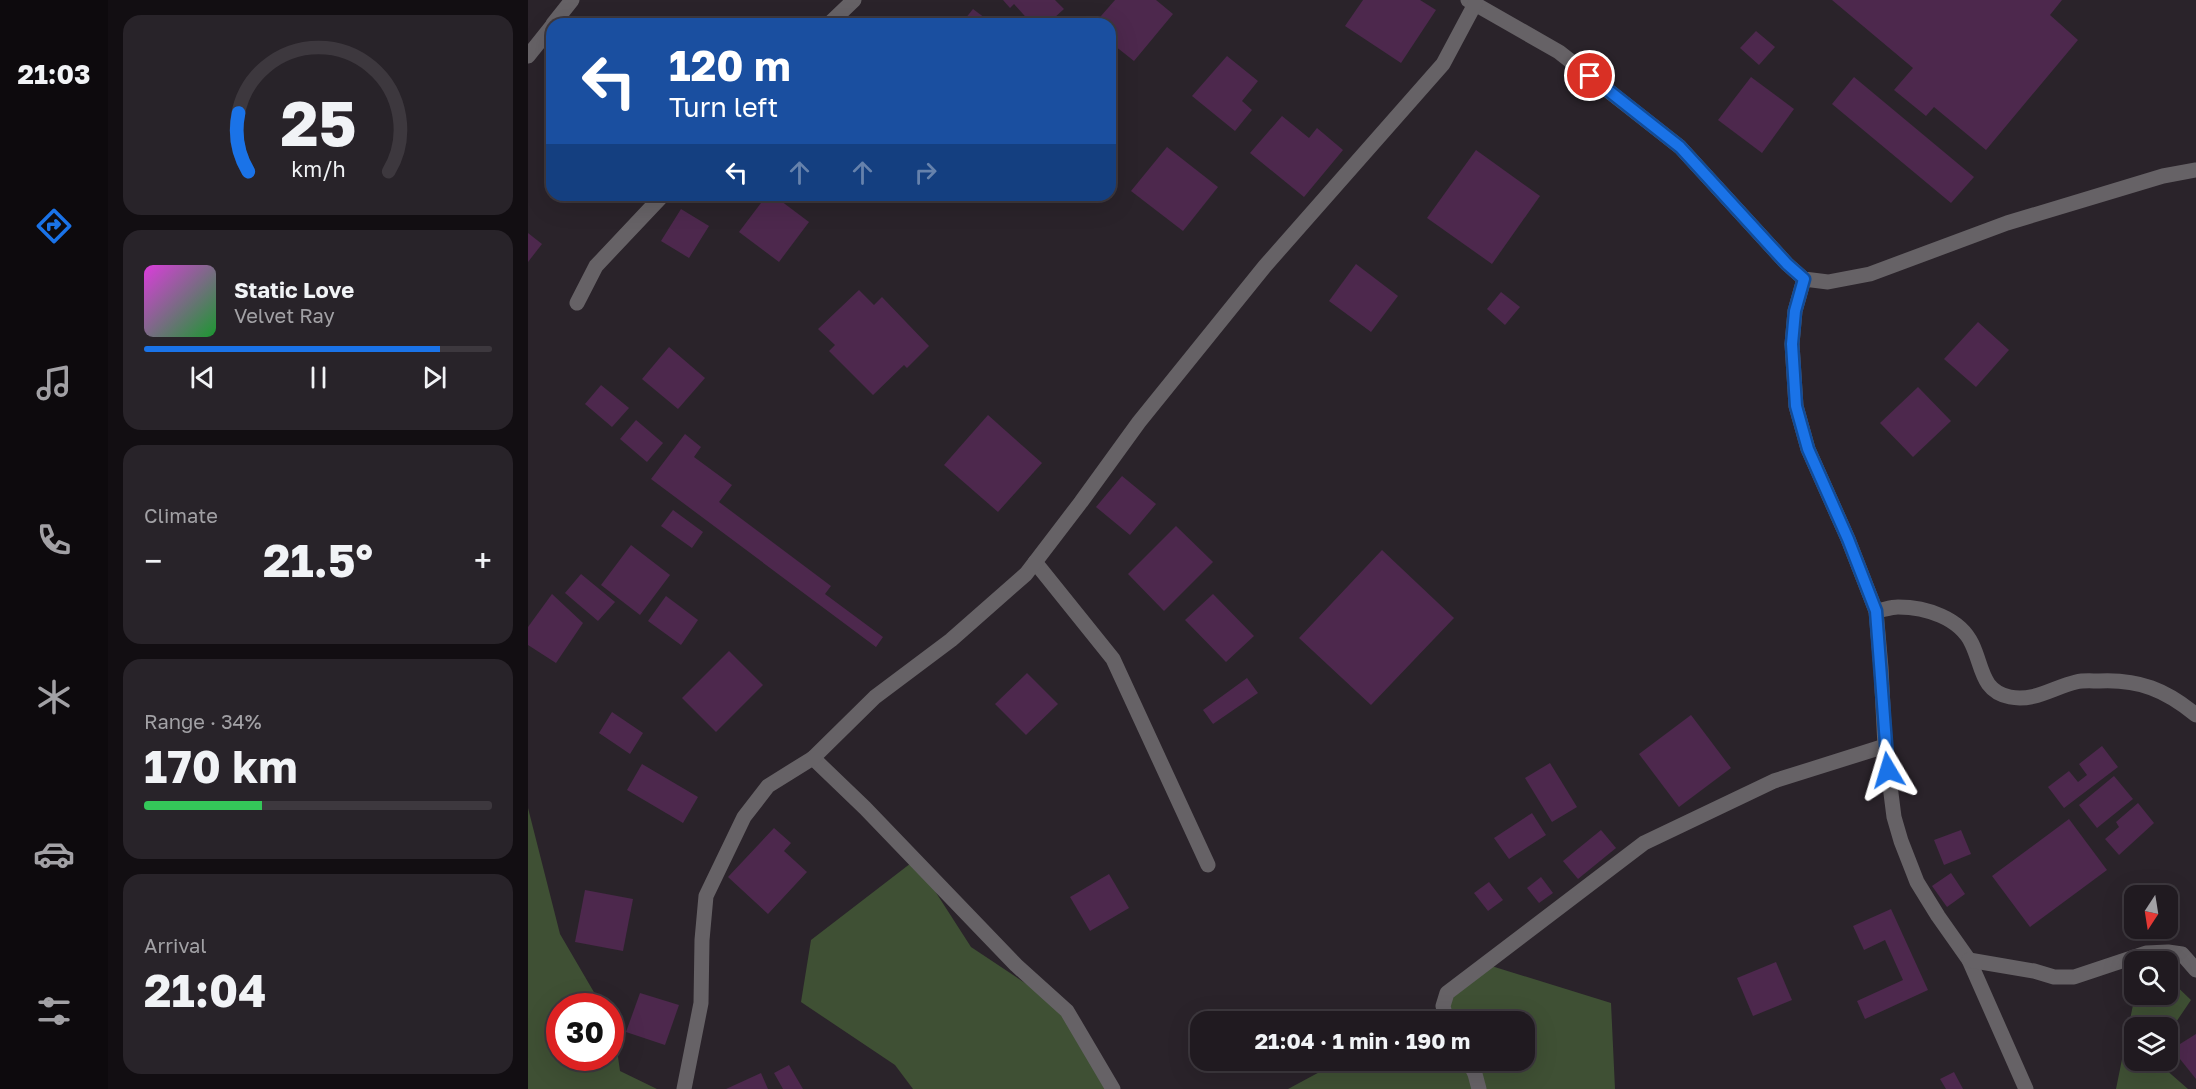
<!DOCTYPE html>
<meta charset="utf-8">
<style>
:root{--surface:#201a20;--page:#282329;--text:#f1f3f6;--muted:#a2a1a5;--line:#3d383e;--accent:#1a73e8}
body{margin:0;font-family:"Golos Text",sans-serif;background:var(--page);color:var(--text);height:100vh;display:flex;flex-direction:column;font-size:22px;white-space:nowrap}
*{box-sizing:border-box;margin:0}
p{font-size:20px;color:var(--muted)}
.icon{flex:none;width:33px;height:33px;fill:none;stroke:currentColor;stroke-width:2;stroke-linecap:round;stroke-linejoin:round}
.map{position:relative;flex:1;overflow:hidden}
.panel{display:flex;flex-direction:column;gap:15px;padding:15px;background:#120e12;width:420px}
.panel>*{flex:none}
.guide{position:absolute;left:18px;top:18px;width:570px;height:183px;border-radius:18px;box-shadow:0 6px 24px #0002,0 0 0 2px var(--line);background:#1a4fa0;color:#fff;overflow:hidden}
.needle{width:39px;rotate:192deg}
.tools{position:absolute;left:1596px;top:885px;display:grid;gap:12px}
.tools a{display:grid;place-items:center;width:54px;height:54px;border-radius:12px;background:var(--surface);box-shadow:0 6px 24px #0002,0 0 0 2px var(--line);font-size:30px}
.speed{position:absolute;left:18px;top:993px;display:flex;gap:12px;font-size:30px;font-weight:700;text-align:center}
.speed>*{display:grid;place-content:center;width:78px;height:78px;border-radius:50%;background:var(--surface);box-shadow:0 6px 24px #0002,0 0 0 2px var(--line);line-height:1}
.speed .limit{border:9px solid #d22;background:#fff;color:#111}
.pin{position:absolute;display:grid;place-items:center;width:51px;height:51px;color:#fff;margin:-26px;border:3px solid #fff;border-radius:50%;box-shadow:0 2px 6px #0007}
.me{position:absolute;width:66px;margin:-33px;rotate:353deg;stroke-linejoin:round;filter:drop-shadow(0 0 4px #0008)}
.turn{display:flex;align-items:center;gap:21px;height:126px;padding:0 24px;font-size:27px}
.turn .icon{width:78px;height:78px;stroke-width:2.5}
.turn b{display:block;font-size:42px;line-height:51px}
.lanes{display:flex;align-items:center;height:57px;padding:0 24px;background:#0003;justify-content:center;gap:30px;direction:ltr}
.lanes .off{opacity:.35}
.big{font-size:45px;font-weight:700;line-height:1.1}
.panel .tile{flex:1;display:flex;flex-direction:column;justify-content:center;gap:9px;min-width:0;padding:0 21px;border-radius:18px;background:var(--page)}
.panel .dial{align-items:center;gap:0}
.dial svg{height:156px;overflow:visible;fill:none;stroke:var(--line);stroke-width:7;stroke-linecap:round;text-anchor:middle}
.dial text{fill:var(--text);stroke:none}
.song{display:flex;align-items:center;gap:18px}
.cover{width:72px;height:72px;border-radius:9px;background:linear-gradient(135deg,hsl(300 70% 55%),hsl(130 70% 35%))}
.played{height:6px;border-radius:3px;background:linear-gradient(90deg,var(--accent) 85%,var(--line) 85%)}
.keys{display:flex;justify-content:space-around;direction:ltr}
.heat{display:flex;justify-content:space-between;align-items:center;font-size:33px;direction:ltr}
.charge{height:9px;border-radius:4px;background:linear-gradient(90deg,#34c759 34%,var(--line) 0)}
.trip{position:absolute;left:662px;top:1011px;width:345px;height:60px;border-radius:18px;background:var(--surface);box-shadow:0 6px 24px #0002,0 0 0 2px var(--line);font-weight:700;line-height:60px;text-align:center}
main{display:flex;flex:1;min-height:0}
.menu{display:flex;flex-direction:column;width:108px;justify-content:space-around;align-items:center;background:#0d0a0d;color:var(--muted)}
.menu .icon{width:42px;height:42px}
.menu .current{color:var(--accent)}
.menu b{font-size:27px;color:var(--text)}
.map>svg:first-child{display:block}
</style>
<main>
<nav class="menu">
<b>21:03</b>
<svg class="icon current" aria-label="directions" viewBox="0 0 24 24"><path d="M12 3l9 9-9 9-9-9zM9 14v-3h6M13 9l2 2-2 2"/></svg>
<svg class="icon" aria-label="music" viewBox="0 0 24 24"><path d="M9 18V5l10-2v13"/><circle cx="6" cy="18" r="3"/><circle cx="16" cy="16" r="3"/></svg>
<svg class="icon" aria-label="phone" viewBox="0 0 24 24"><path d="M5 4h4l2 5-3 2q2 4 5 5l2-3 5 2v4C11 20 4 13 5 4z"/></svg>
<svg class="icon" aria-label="climate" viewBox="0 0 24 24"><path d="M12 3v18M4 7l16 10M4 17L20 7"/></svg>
<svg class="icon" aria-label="car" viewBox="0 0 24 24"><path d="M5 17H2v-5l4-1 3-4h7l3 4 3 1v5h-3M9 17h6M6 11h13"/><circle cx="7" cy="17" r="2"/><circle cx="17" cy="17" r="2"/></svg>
<svg class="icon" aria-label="filters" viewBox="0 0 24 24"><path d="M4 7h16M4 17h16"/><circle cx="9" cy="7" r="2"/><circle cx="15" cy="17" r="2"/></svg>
</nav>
<section class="panel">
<div class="tile dial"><svg viewBox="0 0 100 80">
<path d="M14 69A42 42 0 1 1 86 69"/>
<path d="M14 69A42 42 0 0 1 9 39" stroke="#1a73e8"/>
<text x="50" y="56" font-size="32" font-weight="700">25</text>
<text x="50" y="72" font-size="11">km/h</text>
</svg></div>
<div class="tile">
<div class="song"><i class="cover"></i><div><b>Static Love</b><p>Velvet Ray</p></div></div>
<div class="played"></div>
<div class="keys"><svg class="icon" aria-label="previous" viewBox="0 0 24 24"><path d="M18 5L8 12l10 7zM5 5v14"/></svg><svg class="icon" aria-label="pause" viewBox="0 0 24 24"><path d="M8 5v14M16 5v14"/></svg><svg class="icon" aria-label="next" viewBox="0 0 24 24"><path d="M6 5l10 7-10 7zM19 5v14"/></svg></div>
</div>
<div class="tile"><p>Climate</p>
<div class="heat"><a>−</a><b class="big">21.5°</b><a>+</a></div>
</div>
<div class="tile"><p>Range · 34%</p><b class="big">170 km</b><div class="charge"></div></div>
<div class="tile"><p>Arrival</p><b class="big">21:04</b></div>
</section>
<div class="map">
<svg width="1668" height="1089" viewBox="0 0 1668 1089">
<rect width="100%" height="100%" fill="#2a232a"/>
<g fill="#3f5034">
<polygon points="0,808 32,934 74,1006 32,1006 32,1058 82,1058 83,1022 86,1029 92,1071 129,1089 0,1089"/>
<polygon points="387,860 443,947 539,1011 585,1089 385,1089 367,1065 273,1002 283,940"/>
<polygon points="957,964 1083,1003 1087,1089 760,1089 812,1061 996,1060 996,1022 886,1021 915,1006"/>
<polygon points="1640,978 1663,1000 1640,1034 1640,1028 1606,1028 1606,1060 1628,1061 1660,1089 1588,1089 1607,995 1640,994"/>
</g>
<g fill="#4d284d">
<polygon points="475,0 527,0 536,9 526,18 529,21 525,24 504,24 486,4 482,8"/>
<polygon points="587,0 628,0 645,14 606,61 582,42 582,24 566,24"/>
<polygon points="835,0 892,0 908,10 873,63 817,26"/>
<polygon points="1304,0 1534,0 1522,15 1550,40 1458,150 1406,107 1398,116 1366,90 1385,68"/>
<polygon points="445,9 465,24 433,24"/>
<polygon points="1228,31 1247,47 1231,65 1212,48"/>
<polygon points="699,56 730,81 714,101 724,110 707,131 664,96"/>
<polygon points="1223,77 1266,109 1234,153 1190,120"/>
<polygon points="1326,77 1446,177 1423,203 1304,104"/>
<polygon points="754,116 781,138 789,128 815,150 776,197 722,153"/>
<polygon points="639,147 690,187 655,231 603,191"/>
<polygon points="948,150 1012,196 964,264 899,218"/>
<polygon points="239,195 245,195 281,222 251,262 211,232"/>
<polygon points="153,209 181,226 161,258 133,241"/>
<polygon points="0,233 14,244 0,262"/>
<polygon points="828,264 870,296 843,332 801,301"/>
<polygon points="331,290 346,305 354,297 401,346 379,368 376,365 345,395 301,351 307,345 290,329"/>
<polygon points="973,292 992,307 977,325 959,309"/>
<polygon points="1450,322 1481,350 1448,387 1416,359"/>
<polygon points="141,347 177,378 150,409 114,379"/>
<polygon points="73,385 101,408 84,427 57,404"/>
<polygon points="1390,387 1423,421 1385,457 1352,423"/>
<polygon points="460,415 514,463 470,512 416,465"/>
<polygon points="108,420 135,443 119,462 92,439"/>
<polygon points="157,434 173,447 166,457 204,485 191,502 303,586 297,594 355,637 348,647 123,479"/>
<polygon points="594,476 628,504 602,535 568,507"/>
<polygon points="145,510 175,532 164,548 133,526"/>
<polygon points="648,526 685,562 636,611 600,574"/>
<polygon points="103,545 142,575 112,615 73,585"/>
<polygon points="854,550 926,618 843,705 771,638"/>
<polygon points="53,574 87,602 70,621 37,593"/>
<polygon points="24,594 55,623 28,663 0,645 0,627"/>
<polygon points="685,594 726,636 698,662 657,620"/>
<polygon points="138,596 170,620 153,645 120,621"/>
<polygon points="201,651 235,685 188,732 154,698"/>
<polygon points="499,673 530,704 498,735 467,704"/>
<polygon points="719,678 730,693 685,724 675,710"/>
<polygon points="84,712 115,733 102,754 71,733"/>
<polygon points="1163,715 1203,768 1151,807 1111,754"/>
<polygon points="1574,746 1590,767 1536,808 1520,787 1541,771 1550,782 1559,775 1551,764"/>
<polygon points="1022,763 1049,807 1024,822 997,778"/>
<polygon points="114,764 170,797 155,823 99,790"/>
<polygon points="1586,776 1605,799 1569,828 1551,805"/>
<polygon points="1610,803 1626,823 1591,855 1577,839 1591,827 1588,822"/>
<polygon points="1004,813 1018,835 981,859 966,838"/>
<polygon points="1541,819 1579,870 1502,927 1464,876"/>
<polygon points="246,828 263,843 256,851 279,872 240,914 200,877"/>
<polygon points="1073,830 1088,848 1050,879 1035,861"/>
<polygon points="1433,830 1443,854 1416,865 1406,840"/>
<polygon points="1423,873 1437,894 1419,907 1404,886"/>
<polygon points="581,874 601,908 562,931 542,897"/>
<polygon points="1013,877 1025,893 1011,903 999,888"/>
<polygon points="961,882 975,900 960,911 946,893"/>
<polygon points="57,890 105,899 95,951 47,942"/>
<polygon points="1363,909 1400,990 1337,1019 1329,1001 1375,980 1357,940 1336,950 1325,926"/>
<polygon points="1248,962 1264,1000 1225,1016 1209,978"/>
<polygon points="112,993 151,1005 137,1045 98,1032"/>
<polygon points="1668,1034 1668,1079 1644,1049"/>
<polygon points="261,1065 275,1089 255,1089 246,1073"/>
<polygon points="1426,1072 1435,1089 1418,1089 1412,1079"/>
<polygon points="233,1073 240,1089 198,1089"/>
</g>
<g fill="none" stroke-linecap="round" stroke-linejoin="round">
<g stroke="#666266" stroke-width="15">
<polyline points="940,0 1031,52 1152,147 1259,264 1276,279 1300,282 1342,274 1479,223 1635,176 1668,170"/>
<polyline points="25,24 44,0"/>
<polyline points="301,24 326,0"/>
<polyline points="0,56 24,26"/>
<polyline points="1276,279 1267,311 1264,344 1268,406 1280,449 1320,539 1348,611 1353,668 1357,746 1366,817 1373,841 1389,882 1410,916 1441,960 1498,1089"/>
<polyline points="49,303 68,266 135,195"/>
<polyline points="507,562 585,659 680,865"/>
<path d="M1348,611C1355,610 1363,607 1370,607C1398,607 1432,618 1444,644C1455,667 1453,691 1482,697C1506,702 1526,687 1548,682C1556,680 1564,681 1571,681C1611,679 1638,690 1668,715"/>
<polyline points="285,758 337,808 488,965 539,1011 585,1089"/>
<polyline points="1441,960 1506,971 1526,977 1546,977 1618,953 1640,952 1654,954 1668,970"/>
<polyline points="919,1022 915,1006 919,993 1116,843 1246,781 1357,746"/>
<polyline points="940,1060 947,1074 951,1089"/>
<polyline points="156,1089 173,1003 174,940 178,896 216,817 240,786 285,758 347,697 423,640 498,574 553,502 611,422 737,266 915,64 947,4"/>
</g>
</g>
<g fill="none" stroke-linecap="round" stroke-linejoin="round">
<defs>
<polyline id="route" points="1062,76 1152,147 1259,264 1276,279 1267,311 1264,344 1268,406 1280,449 1320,539 1348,611 1360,770"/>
</defs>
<use href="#route" stroke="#114b97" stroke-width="15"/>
<use href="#route" stroke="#1a73e8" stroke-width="10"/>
</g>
</svg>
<div class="tools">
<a><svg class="needle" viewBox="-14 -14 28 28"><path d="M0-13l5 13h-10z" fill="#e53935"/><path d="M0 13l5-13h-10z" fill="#a2a1a5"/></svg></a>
<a><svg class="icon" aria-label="search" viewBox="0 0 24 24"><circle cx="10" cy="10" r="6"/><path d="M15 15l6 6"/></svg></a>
<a><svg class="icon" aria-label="layers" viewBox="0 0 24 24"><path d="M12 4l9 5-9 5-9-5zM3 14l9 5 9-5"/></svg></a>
</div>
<div class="speed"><div class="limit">30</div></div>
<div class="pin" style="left:1062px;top:76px;background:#d93025"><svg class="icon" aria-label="arrive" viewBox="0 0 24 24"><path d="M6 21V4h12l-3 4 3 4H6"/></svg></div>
<svg class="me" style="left:1360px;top:770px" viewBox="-20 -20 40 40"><path d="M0-17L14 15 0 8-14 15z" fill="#1a73e8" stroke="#fff" stroke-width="4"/></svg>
<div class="trip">21:04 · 1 min · 190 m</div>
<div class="guide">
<div class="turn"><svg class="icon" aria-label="left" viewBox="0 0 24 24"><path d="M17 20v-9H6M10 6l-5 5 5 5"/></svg><div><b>120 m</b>Turn left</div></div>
<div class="lanes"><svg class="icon" aria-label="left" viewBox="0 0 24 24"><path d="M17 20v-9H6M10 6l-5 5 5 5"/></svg><svg class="icon off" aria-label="ahead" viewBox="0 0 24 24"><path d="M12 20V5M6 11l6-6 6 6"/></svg><svg class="icon off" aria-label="ahead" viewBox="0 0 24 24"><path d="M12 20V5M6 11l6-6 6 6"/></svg><svg class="icon off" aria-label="right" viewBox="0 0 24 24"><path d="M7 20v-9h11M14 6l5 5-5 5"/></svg></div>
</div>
</div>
</main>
